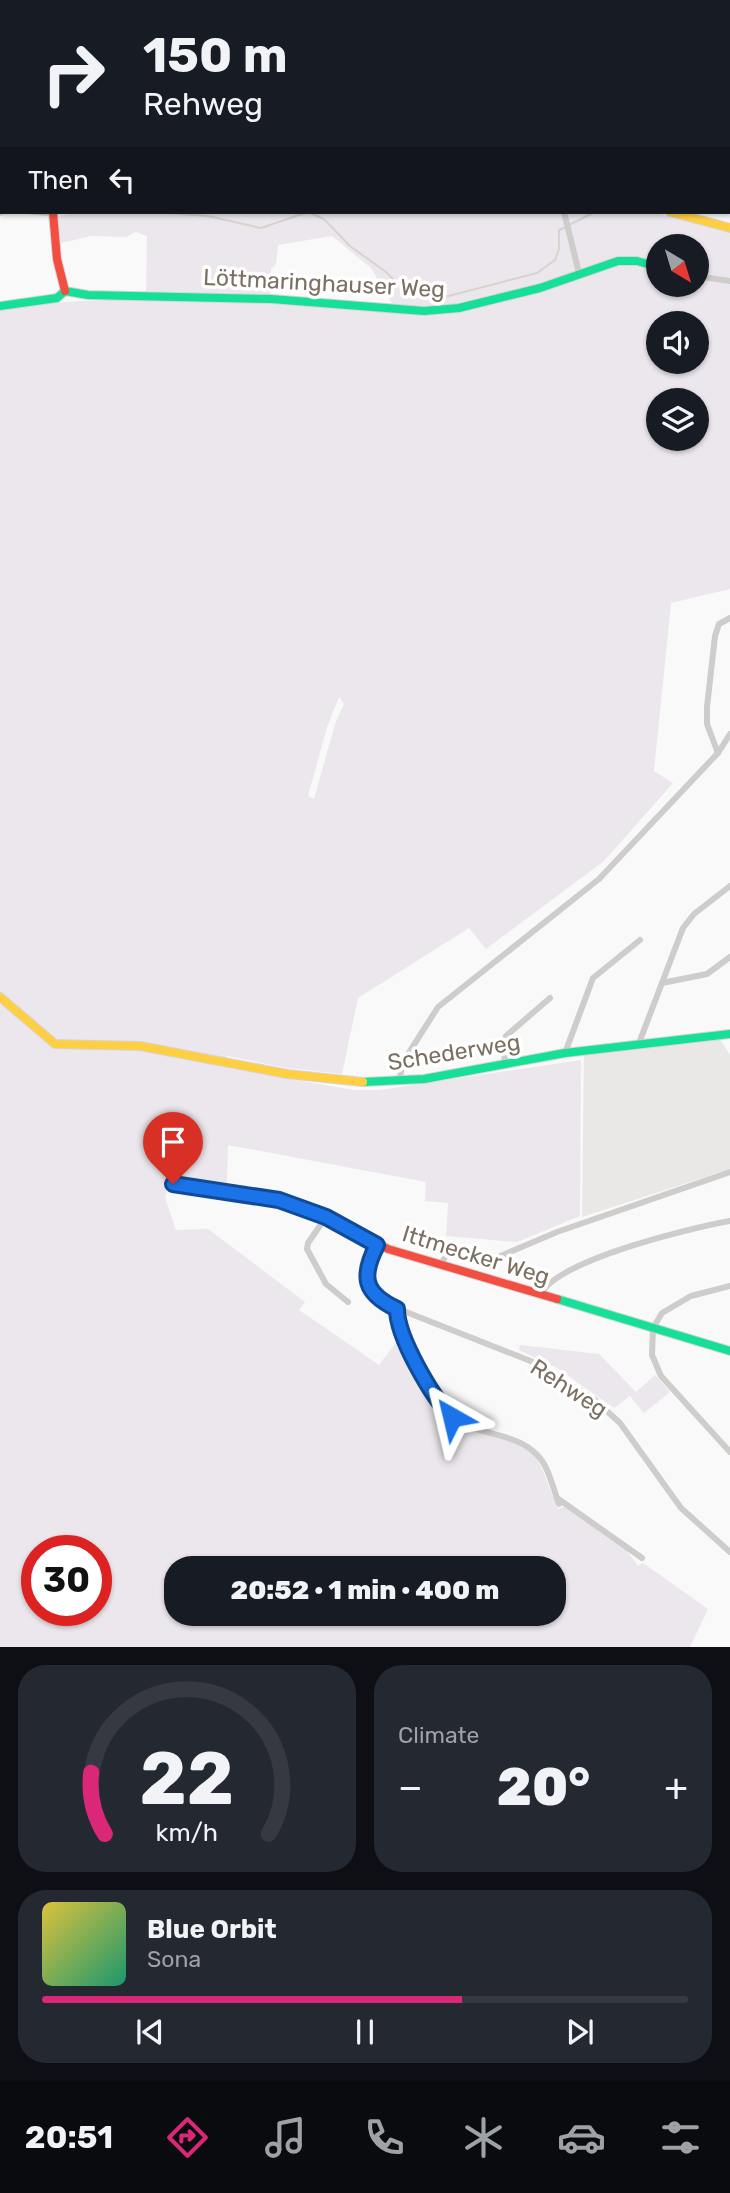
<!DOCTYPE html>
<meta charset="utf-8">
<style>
:root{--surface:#171b24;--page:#242831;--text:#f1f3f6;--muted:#9ea1a6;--line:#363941;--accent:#db2777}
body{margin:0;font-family:Rubik,sans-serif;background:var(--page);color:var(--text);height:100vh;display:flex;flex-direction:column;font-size:26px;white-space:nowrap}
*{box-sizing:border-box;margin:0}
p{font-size:23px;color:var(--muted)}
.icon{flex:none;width:38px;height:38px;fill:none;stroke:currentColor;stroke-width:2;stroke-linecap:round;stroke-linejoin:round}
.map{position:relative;height:1647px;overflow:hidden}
.drawer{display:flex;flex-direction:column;gap:18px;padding:18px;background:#0d0f14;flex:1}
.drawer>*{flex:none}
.guide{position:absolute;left:0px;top:0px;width:732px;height:214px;box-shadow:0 2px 5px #0004;background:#171b24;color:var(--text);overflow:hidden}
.needle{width:46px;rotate:142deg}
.tools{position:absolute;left:646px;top:234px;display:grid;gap:14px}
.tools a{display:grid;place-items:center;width:63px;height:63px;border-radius:50%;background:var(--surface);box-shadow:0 2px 5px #0004;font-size:35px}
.speed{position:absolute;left:21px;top:1535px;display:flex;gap:14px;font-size:35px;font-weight:700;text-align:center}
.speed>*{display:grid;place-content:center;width:91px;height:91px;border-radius:50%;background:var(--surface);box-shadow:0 2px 5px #0004;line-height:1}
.speed .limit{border:10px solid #d22;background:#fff;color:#111}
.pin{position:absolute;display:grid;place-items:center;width:60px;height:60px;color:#fff;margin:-72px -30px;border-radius:50% 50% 50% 0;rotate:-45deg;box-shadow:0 0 7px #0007}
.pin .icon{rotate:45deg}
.me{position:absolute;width:77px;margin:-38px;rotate:323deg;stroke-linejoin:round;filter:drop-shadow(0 0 5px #0008)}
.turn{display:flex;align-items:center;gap:24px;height:147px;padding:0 28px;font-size:32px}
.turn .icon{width:91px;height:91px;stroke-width:2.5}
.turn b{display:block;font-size:49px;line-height:60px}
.then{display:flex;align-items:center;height:66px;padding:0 28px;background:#0003;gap:14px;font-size:26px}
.big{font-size:52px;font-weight:800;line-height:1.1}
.drawer .card{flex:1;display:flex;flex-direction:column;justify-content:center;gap:10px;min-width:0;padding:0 24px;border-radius:28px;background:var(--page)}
.drawer .dial{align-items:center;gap:0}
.dial svg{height:182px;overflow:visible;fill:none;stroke:var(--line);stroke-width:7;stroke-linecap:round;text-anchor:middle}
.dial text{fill:var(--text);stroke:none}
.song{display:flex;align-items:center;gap:21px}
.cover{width:84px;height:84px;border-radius:10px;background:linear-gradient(135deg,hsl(50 70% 55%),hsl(160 70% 35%))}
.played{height:7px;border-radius:4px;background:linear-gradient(90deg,var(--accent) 65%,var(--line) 65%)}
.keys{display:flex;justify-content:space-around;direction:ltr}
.heat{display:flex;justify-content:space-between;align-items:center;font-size:38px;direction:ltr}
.drawer .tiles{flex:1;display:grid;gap:18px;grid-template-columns:1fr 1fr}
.card:last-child{grid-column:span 2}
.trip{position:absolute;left:164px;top:1556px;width:402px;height:70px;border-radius:28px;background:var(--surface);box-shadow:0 2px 5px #0004;font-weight:800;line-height:70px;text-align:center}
.dock{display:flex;height:112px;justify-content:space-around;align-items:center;background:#090b0e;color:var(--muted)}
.dock .icon{width:49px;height:49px}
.dock .on{color:var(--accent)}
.dock b{font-size:32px;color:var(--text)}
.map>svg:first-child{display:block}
</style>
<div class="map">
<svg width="730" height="1647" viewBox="0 0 730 1647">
<rect width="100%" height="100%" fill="#f9f9f9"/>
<polygon fill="#e9e8e7" points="719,1038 730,1055 730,1169 582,1217 584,1055"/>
<g fill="#ebe7ec" fill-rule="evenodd">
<polygon points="132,0 730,0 730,113 730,2"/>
<polygon points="0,8 2,10 2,208 0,208"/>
<path d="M76,212H652L730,232V589L671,603L654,771L673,783L604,861L486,949L469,928L358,998L342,1074L287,1068L227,1056V1068L354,1090H380L581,1060L580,1216L517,1242L446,1236L448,1203L425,1201L426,1182L228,1145L227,1184L170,1181L165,1197L176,1230L208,1229L305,1302L299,1310L379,1365L398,1340L413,1354L443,1423L452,1428L456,1424C480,1435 525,1438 539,1463C547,1477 551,1494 558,1509L566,1506L626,1549L638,1566L643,1563L708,1609L690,1647H0V308C129,293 266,299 395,308L371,268L332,236L278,245L276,264L271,269V299L146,291L147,236L136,232L126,237L91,236L61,243L57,217ZM658,247H696V285H658ZM658,324H696V362H658ZM658,401H696V439H658ZM339,697L344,704L335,724L314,799L308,796L327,727ZM37,1550H96V1610H37ZM177,1568H555V1614H177Z"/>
<polygon points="520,1345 599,1354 636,1392 655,1375 670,1392 644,1413 630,1396 614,1408 557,1368 519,1350"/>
</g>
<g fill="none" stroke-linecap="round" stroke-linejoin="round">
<g stroke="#d9d2ce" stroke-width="2">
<polyline points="57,0 57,1"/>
<polyline points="498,0 498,2"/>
<polyline points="0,209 2,209"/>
<polyline points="16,212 49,215"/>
<polyline points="158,212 208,216 261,228 308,212"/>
<polyline points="308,212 324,219 350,246 386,272 407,293 433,300 537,273 555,260 559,249 559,230 566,227"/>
<polyline points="55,213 61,212"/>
<polyline points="0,215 6,212"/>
<polyline points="571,224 591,214"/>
</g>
<defs>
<g id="fast">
<polyline points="0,3 2,4"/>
<polyline points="65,291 88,295 271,299 424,311 459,308 540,288 618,261 637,261 658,267"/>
<polyline points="0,306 57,298 65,291"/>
<polyline points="363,1082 424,1079 565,1053 730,1034"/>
<polyline points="557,1299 730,1351"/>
</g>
<g id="slow">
<polyline points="670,212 730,228"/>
<polyline points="0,997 55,1044 140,1046 287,1074 363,1082"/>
</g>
<g id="jam">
<polyline points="53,212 57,259 65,291"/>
<polyline points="173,1184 279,1200 326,1217 388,1249 557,1299"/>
</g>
</defs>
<use href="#fast" stroke="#d6d5d4" stroke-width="10"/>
<use href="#slow" stroke="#d6d5d4" stroke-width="10"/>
<use href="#jam" stroke="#d6d5d4" stroke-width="10"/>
<g stroke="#cecdcc" stroke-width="6">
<polyline points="564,212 579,273"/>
<polyline points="696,276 730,281"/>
<polyline points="718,753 707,724 707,707 715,636 719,624 730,618"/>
<polyline points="662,983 707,974 730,957"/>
<polyline points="639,1043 683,928 694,914 730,886"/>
<polyline points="565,1053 593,978 640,940"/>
<polyline points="505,1062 503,1045 506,1036 550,998"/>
<polyline points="399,1082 403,1062 438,1007 599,879 718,753 730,734"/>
<polyline points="326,1217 308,1243 307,1249 326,1284 348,1302"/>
<polyline points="377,1245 366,1274 373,1293 386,1304 533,1362 594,1399 620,1423 681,1508 730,1552"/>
<polyline points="441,1265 449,1249 491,1260 557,1232 730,1172"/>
<polyline points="730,1286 691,1296 662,1313 653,1328 652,1355 661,1376 730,1452"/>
<path d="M541,1294C558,1260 690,1228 730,1221"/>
<path d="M397,1309C397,1337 437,1411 463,1424C486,1435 519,1435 537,1455C549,1466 553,1489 559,1504"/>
<polyline points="557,1498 642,1558"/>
</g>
<use href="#fast" stroke="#16e098" stroke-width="8"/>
<use href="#slow" stroke="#ffcf43" stroke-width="8"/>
<use href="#jam" stroke="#f24e42" stroke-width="8"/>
</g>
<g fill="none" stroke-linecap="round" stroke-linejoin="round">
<defs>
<path id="route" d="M173,1184L279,1200L326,1217L377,1245C361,1276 363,1293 397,1309C397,1337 432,1397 452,1417"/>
</defs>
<use href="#route" stroke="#114b97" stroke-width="18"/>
<use href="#route" stroke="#1a73e8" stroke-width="12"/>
</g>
<g text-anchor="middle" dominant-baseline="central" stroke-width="7" stroke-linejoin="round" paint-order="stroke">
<g font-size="23" fill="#7b7062" stroke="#fff">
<text transform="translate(324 283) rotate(3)">Löttmaringhauser Weg</text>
<text transform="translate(454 1052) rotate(-9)">Schederweg</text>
<text transform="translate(476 1255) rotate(17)">Ittmecker Weg</text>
<text transform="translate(569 1388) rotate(33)">Rehweg</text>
</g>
</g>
</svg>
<div class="tools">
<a><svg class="needle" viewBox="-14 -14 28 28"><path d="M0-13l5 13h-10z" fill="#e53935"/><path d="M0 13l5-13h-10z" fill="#9ea1a6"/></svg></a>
<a><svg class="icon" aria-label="sound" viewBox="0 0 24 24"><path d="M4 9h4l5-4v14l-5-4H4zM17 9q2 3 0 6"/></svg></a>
<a><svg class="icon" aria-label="layers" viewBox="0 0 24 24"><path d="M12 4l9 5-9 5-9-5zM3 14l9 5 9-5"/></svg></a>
</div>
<div class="speed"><div class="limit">30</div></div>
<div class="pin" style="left:173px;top:1184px;background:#d93025"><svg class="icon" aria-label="arrive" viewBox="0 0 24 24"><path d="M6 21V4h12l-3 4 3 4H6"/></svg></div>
<svg class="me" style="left:452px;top:1417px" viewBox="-20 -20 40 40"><path d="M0-17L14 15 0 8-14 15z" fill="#1a73e8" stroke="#fff" stroke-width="4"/></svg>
<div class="trip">20:52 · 1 min · 400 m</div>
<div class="guide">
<div class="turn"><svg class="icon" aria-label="right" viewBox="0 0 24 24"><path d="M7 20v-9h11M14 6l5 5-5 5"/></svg><div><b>150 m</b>Rehweg</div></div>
<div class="then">Then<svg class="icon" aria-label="left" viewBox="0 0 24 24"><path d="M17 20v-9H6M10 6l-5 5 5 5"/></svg></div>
</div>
</div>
<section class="drawer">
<div class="tiles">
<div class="card dial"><svg viewBox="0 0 100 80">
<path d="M14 69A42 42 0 1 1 86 69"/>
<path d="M14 69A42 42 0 0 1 8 42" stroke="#db2777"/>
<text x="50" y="56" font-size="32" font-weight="700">22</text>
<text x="50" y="72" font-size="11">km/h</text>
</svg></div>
<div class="card"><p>Climate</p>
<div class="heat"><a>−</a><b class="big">20°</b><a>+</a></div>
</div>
<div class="card">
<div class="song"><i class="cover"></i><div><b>Blue Orbit</b><p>Sona</p></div></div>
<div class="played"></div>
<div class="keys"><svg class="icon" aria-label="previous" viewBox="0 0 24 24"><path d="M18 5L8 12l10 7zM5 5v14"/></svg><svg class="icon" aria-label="pause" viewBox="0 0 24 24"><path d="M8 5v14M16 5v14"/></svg><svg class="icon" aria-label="next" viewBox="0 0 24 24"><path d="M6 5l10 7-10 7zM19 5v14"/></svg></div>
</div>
</div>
</section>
<nav class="dock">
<b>20:51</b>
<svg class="icon on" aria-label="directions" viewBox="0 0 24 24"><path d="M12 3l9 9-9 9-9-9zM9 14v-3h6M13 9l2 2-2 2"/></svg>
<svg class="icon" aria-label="music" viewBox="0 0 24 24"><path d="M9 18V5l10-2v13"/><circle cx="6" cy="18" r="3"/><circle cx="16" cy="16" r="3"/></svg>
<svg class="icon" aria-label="phone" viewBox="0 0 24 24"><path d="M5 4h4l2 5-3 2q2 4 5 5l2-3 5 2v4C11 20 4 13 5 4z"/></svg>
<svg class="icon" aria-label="climate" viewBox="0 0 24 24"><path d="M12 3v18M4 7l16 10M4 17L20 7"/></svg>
<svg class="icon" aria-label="car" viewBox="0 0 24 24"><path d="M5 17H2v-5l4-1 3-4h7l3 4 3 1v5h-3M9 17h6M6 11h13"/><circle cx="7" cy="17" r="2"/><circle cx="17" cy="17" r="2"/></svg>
<svg class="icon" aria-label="filters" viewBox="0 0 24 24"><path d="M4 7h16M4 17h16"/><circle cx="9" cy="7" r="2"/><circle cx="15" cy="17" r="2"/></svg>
</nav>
